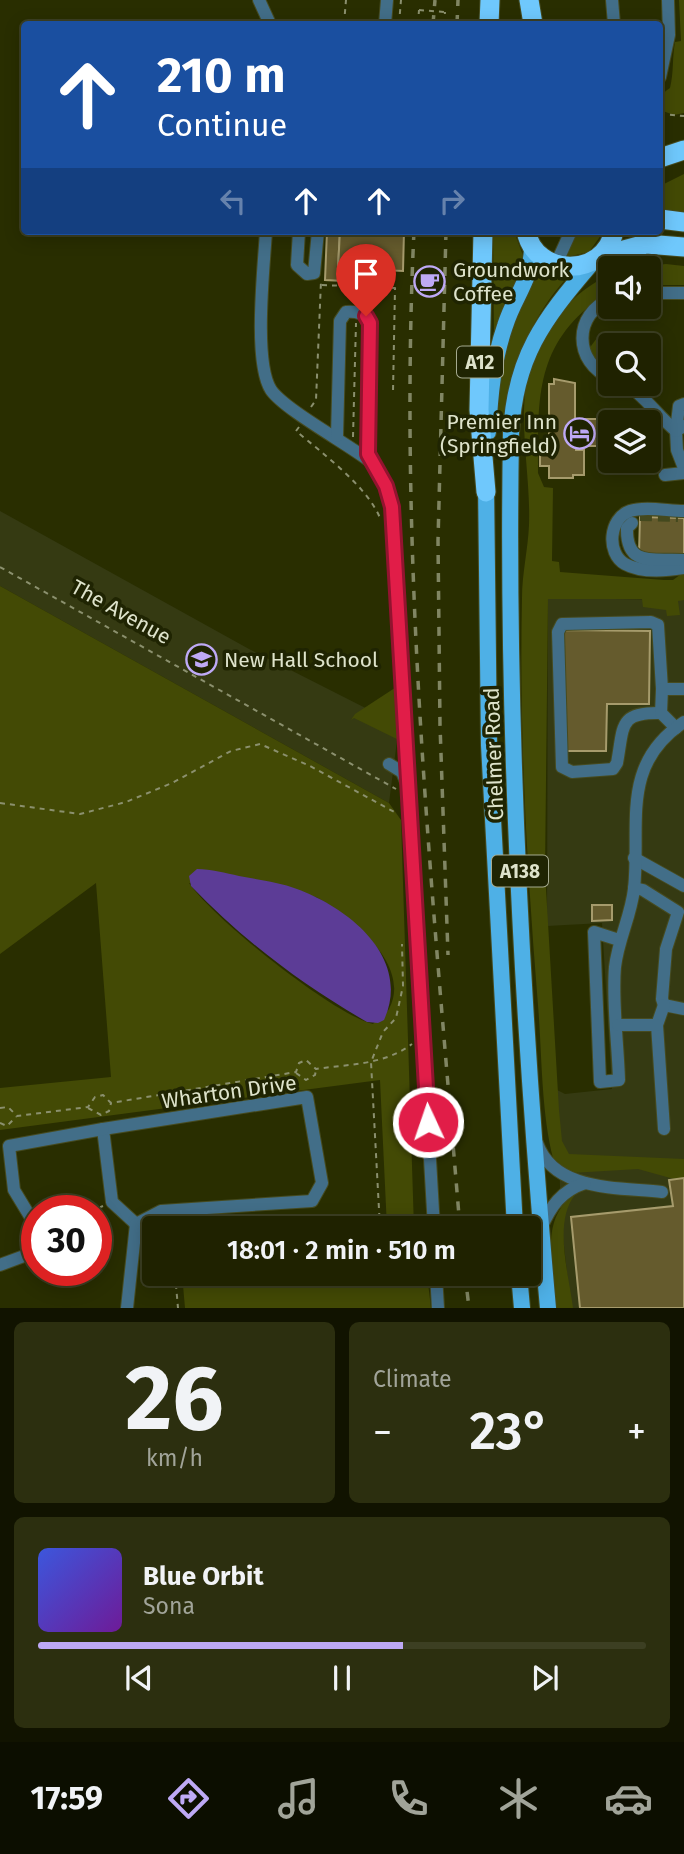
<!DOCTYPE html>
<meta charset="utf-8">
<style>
:root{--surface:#1f2200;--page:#2c2f0f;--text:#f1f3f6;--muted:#a1a499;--line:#3c3f22;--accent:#bea9f5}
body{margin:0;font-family:"Fira Sans",sans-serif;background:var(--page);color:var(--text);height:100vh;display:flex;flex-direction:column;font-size:26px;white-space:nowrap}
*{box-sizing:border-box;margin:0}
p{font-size:23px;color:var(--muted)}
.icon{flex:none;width:38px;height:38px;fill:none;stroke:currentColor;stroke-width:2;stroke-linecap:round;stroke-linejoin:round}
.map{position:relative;height:1308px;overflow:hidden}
.sheet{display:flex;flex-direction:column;gap:14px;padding:14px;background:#111300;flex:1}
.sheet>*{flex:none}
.hud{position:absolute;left:21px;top:21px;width:642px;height:214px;border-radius:7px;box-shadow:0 4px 18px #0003,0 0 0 2px var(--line);background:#1a4fa0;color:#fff;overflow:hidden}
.tools{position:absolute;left:598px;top:256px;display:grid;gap:14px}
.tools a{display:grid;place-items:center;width:63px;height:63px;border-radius:7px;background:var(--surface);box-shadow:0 4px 18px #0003,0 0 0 2px var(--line);font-size:35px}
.speed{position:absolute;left:21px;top:1195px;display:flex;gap:14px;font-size:35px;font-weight:700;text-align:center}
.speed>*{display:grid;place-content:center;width:91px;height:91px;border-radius:50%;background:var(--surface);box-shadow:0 4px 18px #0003,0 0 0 2px var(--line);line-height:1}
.speed .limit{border:10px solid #d22;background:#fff;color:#111}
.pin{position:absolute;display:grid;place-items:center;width:60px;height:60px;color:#fff;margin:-72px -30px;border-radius:50% 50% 50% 0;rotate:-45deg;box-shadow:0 0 7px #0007}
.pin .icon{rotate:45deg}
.me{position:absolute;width:77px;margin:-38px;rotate:357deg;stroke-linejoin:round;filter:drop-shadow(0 0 5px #0008)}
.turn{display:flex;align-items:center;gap:24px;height:147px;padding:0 21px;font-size:32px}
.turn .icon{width:91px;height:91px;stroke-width:2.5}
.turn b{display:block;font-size:49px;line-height:60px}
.lanes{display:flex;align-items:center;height:66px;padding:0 21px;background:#0003;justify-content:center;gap:35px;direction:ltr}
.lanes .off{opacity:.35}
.big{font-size:52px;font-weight:600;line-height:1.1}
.sheet .tile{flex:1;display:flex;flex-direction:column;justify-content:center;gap:10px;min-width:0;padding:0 24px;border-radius:10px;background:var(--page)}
.sheet .dial{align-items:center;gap:0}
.dial b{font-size:91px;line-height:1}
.song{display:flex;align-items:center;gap:21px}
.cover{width:84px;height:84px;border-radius:10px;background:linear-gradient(135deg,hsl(230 70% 55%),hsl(280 70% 35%))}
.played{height:7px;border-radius:4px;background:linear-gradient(90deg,var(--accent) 60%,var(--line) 60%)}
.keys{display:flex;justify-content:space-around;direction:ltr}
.heat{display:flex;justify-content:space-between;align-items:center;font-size:38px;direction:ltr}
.sheet .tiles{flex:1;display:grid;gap:14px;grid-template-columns:1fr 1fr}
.tile:last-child{grid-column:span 2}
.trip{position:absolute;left:142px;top:1216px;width:399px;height:70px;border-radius:7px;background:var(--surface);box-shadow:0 4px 18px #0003,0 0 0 2px var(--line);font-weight:600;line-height:70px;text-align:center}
.tab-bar{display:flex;height:112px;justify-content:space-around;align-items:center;background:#0c0e00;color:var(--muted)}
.tab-bar .icon{width:49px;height:49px}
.tab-bar .active{color:var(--accent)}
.tab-bar b{font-size:32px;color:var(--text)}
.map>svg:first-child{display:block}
</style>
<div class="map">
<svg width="684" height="1308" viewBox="0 0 684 1308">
<rect width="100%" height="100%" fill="#292e00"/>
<g fill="#353a12">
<polygon points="0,511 249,649 399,725 389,803 0,586"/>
<polygon points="548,598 684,600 684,1308 571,1308 561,1220 557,1090 565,1094 612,1089 602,923 547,926"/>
</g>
<g fill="#434a05" fill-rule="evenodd">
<path d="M679,0H684V113L674,115L660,110C660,99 660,94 670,88C674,72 672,58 675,42L681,41Z"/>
<polygon points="684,174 684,218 660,215 660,186"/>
<polygon points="493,231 514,231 525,261 494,334"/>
<polygon points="578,231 604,231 589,252 567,257 565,253"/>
<polygon points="666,264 684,266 684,285 649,285 649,268 631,268"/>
<path d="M539,270L564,281C529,321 510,371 503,423H495C499,365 509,320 539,270Z"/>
<path d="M611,274V290C535,340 538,391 538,473L544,487L553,488L552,561L559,562L560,572L664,580H673L684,572V600L678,601L680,615L667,616L666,610L643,607L642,599H548L545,872L559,1110L562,1141L569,1154L684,1159V1178L674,1179L638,1169L571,1173L553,1158C541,1111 542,1053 538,1005C527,870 519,734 522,598C522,574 528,549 529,525C531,473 516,417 530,367C540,328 575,290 611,274Z"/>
<polygon points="600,334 610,337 620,345 611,345 611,372 600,368 588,350"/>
<path d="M0,586L389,803L401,820L414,1228H387L380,1080L0,1130V1088L111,1077L96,883L0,954ZM189,883L316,897C348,915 413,964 389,1009C386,1014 377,1019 373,1024C331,1013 213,918 189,883Z"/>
<polygon points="407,680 411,746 354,718 351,720 355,714"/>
<path d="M575,1195C553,1222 569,1275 573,1308H556C554,1271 538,1217 575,1195Z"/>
<polygon points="182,1274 427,1274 431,1308 185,1308"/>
</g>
<path fill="#5c3c96" d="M197,869C211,869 226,873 239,876C259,880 279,882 297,889C349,908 412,958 384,1020L378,1023L367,1022C301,984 244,941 191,886L189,876Z"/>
<g fill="#655b2d" stroke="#a69b6c" stroke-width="2">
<polygon points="327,231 340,231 338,268 383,270 383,283 325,280"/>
<polygon points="340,231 404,231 403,271 338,268"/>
<polygon points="554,379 575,383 575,419 617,419 611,422 611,446 576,446 576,450 584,450 584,475 573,475 573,478 549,478 549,466 540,466 540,455 549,455 549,384 554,384"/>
<polygon points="640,517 684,518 684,555 639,554"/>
<polygon points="564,630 650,631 649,704 607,704 606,751 563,751"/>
<polygon points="592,905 612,905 612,920 592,921"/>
<polygon points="684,1178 684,1308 580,1308 571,1217 673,1206 669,1180"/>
</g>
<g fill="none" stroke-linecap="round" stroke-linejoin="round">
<polyline stroke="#44491e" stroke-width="12" stroke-dasharray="12 6" stroke-linecap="butt" points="640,515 678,516"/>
<defs>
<g id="minor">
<polyline points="259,0 270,24"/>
<polyline points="612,0 614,24"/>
<polyline points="385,24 387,0"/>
<polyline points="660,77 669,35 668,0"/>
<path d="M266,231C264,266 253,362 271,390C285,410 348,444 371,462"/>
<polyline points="299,231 297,265 307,274 314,273 318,231"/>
<polyline points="556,264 571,231"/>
<polyline points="649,293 684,293"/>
<path d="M611,299C573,313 573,363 611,378"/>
<path d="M625,383C645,396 658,416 676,431"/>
<polyline points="684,426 676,431 677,450 684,468"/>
<polyline points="676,431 679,406 684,404"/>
<path d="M337,436L340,321L346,312C357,311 364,313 370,323L368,454L386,486L392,507L434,1228"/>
<polyline points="665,475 684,473"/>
<path d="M684,511C668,511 645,506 630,511C609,518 606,553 625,564C641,573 666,571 684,568"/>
<path d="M632,523L627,528C626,568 654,558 684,560"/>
<path d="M661,713C618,712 624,726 617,763L613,769L572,772L562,767L558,632L562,624L651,622L658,625L662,689"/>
<polyline points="676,728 661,713 662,689 684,689"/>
<polyline points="389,764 402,772 407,784"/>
<polyline points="634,858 684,886"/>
<polyline points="634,888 643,890 678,912 666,949 662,999 664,1005 684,1009"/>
<path d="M619,940L594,932L600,1082L619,1080C618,1044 612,1002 615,967C618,940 631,916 634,889C641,825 619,765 684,722"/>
<polyline points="664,1005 657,1025 664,1129"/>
<polyline points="618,1025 657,1025"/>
<polygon points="307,1097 322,1183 312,1201 161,1211 136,1224 112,1202 103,1129"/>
<path d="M537,1143C554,1192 619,1187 662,1192"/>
<polyline points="37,1228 14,1190 9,1146 103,1129"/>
<path d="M541,1228C551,1206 561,1191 585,1183"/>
<polyline points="0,1265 32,1253 37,1239"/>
<polyline points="436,1274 438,1308"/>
<polyline points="127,1308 136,1224"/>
</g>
<g id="major">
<path d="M488,432C490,396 493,361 505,326C515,294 532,281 532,245"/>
<polyline points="486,483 489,745 515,1228"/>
<polyline points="519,1274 522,1308"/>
<path d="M548,1308C522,1018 506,725 511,433C515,357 543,320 591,264"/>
</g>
<g id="highway">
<polyline points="529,0 533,24"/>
<polyline points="489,24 490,0"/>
<polyline points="660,158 684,150"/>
<polyline points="660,219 684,222"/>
<polyline points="483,231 479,410 486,492"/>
<path d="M526,231C535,277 604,279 614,231"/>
<polyline points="602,256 646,244 684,247"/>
</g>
</defs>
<use href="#minor" stroke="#464b20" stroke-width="14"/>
<use href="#major" stroke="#464b20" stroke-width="18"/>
<use href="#highway" stroke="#464b20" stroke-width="21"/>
<g stroke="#8b906e" stroke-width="2" stroke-dasharray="5 5" stroke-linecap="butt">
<polyline points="344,24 346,0"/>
<polyline points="399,24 401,0"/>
<polyline points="418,24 419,10"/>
<polyline points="444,24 445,12"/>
<polyline points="660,114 684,116"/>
<polyline points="322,285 395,288 393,392"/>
<polyline points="357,300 357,288"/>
<polyline points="311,407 316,400 321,281"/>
<path d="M299,427L296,431C322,453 367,486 380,518"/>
<polyline points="353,437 356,323"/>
<polyline points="0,567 396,789"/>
<polyline points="0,803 80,814 126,802 172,783 231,751 260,744 310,766 398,814"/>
<polyline points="296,1073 306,1080 315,1075 316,1070"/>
<path d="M0,1108L8,1107L17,1116L88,1107L95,1097L103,1095L111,1103L296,1072L299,1063L306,1060L316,1069C350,1064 384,1065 412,1044"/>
<polyline points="88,1108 101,1115 109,1111 111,1103"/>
<polyline points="0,1123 7,1126 16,1117"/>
<polyline points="91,1211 103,1206"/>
<polyline points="380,1228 371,1062 383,1032 396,1018 403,986 402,944"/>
<polyline points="143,1257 154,1260"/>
<polyline points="175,1274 178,1308"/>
</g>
<use href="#minor" stroke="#426e88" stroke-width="12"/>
<use href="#major" stroke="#4eb0e6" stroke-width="16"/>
<use href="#highway" stroke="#6fc8fc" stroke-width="19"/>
<g stroke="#818663" stroke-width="3.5" stroke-dasharray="9 9" stroke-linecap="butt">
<polyline points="433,24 435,0"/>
<polyline points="457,24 458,0"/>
<path d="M414,231C398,563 433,898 460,1228"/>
<polyline points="446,231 438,541 440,725 448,955"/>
<polyline points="465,1274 469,1308"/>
</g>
<polyline stroke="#8b906e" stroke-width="2" stroke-dasharray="5 5" stroke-linecap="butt" points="419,10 445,12"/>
</g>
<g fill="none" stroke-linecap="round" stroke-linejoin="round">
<defs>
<polyline id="route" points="366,316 370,323 368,454 386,486 392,507 428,1122"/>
</defs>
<use href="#route" stroke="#92132f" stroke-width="18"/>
<use href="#route" stroke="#e11d48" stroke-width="12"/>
</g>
<defs>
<symbol id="cafe-ring" viewBox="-11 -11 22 22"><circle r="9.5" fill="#1f2402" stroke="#bea9f5" stroke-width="1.5"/><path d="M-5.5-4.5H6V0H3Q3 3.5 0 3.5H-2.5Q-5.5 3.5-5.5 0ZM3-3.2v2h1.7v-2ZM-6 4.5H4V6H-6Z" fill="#bea9f5"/></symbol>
<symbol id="hotel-ring" viewBox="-11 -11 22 22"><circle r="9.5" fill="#1f2402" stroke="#bea9f5" stroke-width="1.5"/><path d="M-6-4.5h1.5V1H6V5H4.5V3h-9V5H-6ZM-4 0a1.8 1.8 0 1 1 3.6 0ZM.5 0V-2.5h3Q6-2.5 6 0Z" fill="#bea9f5"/></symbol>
<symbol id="school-ring" viewBox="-11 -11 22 22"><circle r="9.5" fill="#1f2402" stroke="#bea9f5" stroke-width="1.5"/><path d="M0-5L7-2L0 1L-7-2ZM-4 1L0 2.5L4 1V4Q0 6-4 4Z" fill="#bea9f5"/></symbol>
</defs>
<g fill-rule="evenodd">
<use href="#cafe-ring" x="412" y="264" width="35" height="35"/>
<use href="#hotel-ring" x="562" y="416" width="35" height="35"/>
<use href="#school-ring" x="184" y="642" width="35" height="35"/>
</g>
<g text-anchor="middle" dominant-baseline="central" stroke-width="7" stroke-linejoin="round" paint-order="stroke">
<g fill="#1f2402" stroke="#a5aa8f" stroke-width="2">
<rect x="457" y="346.5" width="46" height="31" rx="5"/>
<rect x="492" y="855.5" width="56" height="31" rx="5"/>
</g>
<g font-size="19" font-weight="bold" fill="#dee3cb">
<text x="480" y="362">A12</text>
<text x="520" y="871">A138</text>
</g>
<g font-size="21" fill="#dee3cb" stroke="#1f2402" text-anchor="start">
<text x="453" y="270">Groundwork<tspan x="453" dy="24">Coffee</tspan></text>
<text x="557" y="422" text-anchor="end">Premier Inn<tspan x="557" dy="24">(Springfield)</tspan></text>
<text x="224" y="660">New Hall School</text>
</g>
<g font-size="21" fill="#dee3cb" stroke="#1f2402">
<text transform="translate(121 612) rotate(29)">The Avenue</text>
<text transform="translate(494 754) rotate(-92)">Chelmer Road</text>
<text transform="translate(229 1092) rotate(-8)">Wharton Drive</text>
</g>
</g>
</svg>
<div class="tools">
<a><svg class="icon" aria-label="sound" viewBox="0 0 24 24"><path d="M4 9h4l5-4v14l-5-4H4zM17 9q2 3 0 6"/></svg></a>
<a><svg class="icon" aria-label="search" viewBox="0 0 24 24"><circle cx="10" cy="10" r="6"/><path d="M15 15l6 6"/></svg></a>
<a><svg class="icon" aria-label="layers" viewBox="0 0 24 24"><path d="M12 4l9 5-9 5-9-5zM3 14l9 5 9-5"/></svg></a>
</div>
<div class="speed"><div class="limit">30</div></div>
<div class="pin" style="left:366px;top:316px;background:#d93025"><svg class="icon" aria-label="arrive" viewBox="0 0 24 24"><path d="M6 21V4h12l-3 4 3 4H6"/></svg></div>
<svg class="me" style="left:428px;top:1122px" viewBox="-20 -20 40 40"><circle r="17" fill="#e11d48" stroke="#fff" stroke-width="3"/><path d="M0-11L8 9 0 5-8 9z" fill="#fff"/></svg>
<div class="trip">18:01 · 2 min · 510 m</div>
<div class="hud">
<div class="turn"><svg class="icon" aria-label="ahead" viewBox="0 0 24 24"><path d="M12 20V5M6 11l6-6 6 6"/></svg><div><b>210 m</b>Continue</div></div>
<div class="lanes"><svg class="icon off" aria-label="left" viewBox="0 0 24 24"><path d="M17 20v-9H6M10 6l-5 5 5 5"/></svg><svg class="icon" aria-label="ahead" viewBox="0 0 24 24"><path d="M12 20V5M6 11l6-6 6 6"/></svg><svg class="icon" aria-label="ahead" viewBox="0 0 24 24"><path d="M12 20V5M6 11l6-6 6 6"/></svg><svg class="icon off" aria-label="right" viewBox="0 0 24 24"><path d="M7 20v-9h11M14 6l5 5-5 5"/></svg></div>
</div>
</div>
<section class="sheet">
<div class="tiles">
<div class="tile dial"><b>26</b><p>km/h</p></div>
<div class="tile"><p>Climate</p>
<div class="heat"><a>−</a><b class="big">23°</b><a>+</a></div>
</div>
<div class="tile">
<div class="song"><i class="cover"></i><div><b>Blue Orbit</b><p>Sona</p></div></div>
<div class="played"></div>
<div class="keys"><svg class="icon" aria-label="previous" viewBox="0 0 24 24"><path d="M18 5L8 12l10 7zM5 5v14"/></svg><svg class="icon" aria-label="pause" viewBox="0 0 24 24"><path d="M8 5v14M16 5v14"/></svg><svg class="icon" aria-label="next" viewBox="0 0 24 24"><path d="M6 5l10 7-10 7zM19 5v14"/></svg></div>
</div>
</div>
</section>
<nav class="tab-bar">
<b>17:59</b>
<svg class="icon active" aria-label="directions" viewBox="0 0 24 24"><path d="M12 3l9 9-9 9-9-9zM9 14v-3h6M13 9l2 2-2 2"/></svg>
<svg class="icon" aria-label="music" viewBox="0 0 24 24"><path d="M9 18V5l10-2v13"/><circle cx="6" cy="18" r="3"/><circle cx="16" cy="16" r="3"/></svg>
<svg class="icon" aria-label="phone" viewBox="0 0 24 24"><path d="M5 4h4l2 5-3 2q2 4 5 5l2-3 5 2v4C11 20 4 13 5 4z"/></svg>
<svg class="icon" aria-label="climate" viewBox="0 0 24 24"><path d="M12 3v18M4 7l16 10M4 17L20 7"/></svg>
<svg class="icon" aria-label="car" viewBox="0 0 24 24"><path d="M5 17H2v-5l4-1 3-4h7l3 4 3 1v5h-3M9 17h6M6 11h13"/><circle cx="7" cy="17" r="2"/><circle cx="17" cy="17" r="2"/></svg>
</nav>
